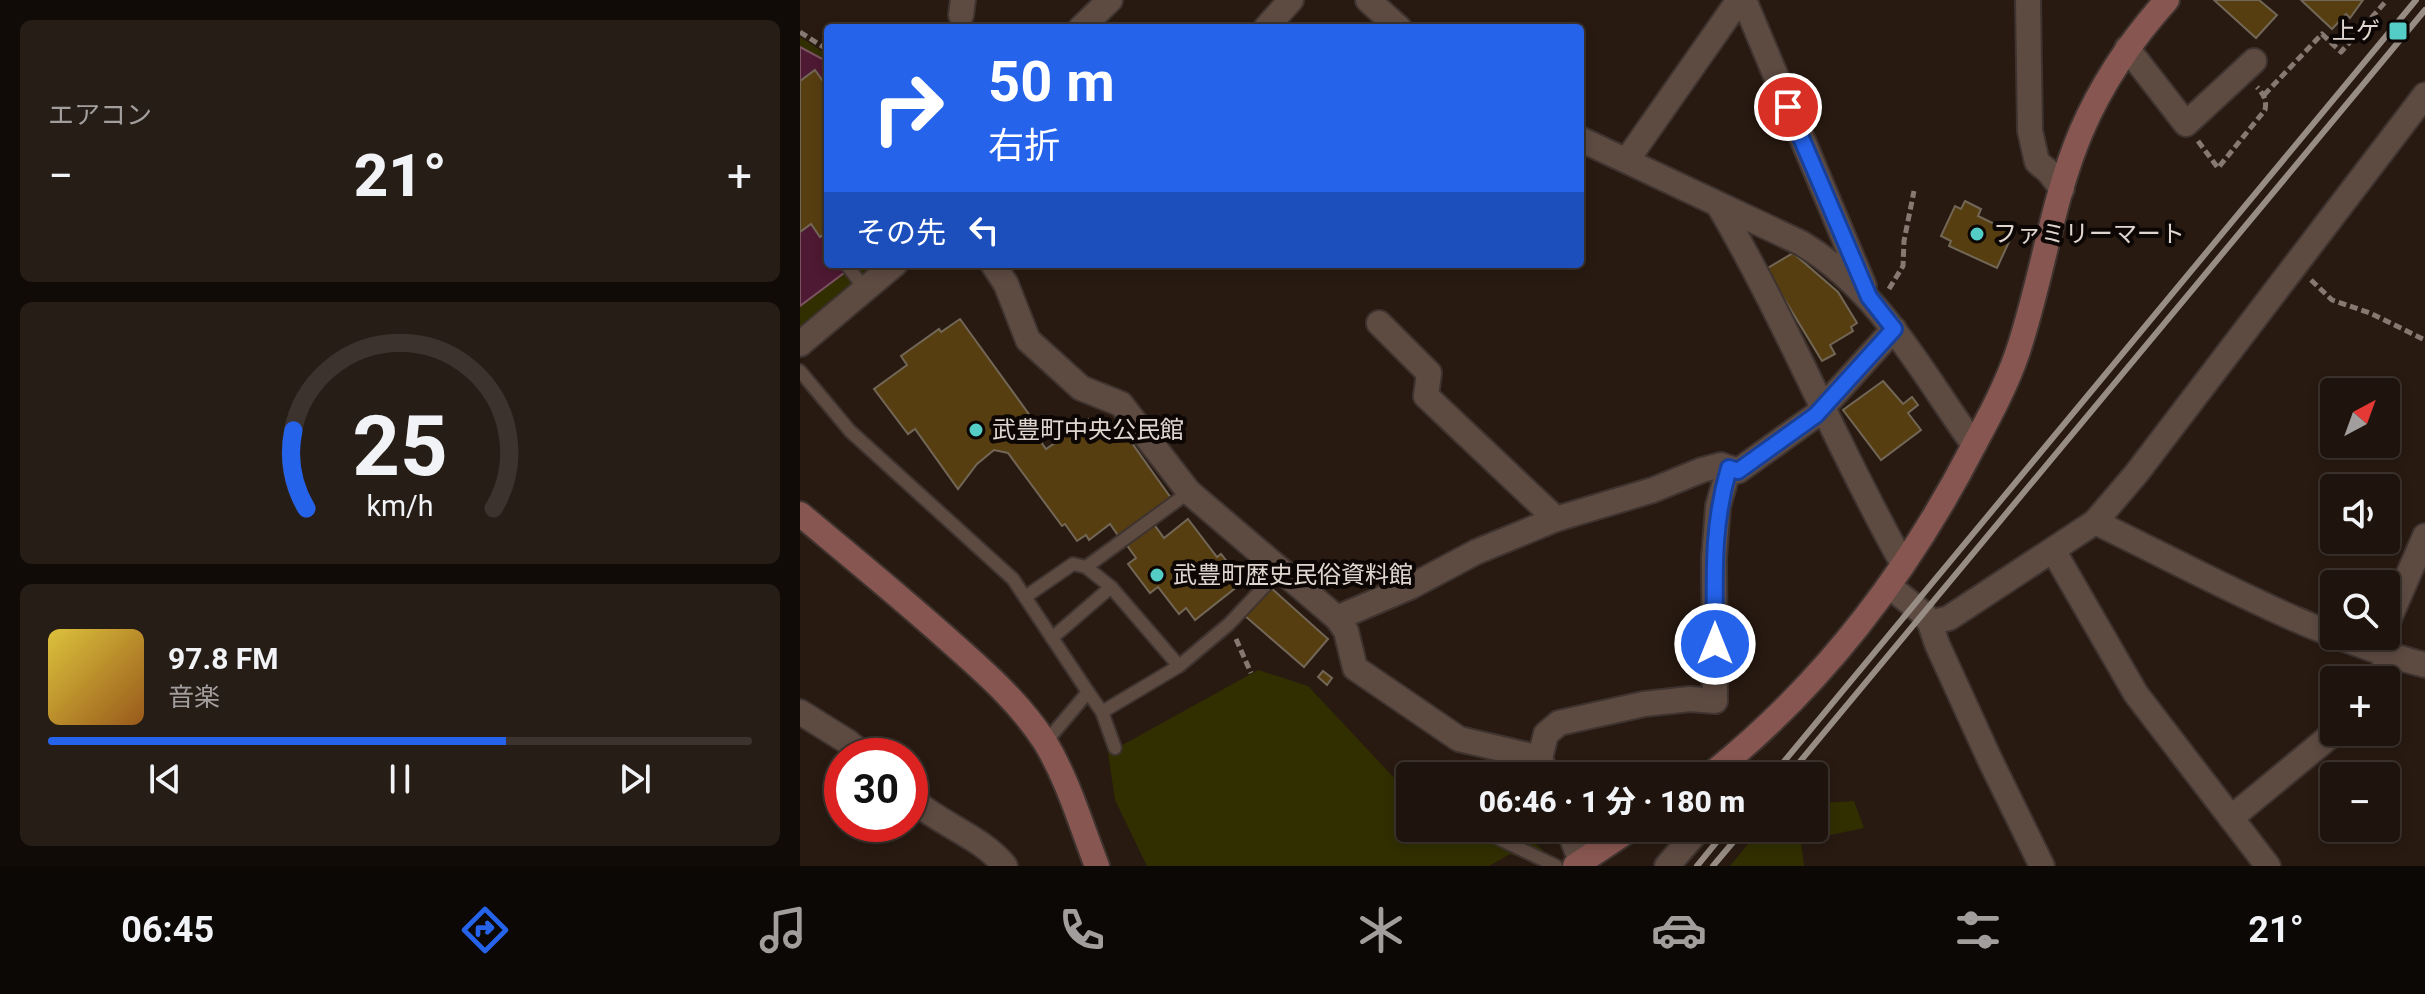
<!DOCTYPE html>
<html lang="ja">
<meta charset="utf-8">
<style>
:root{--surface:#1e140d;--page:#261d16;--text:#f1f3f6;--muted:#a19e9d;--line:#3c332e;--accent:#2563eb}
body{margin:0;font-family:Roboto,"Noto Sans JP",sans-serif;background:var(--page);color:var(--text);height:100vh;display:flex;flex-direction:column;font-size:30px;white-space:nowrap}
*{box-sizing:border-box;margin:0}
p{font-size:26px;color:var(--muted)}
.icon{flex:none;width:44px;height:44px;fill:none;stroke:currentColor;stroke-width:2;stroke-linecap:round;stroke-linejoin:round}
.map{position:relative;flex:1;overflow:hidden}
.panel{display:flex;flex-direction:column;gap:20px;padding:20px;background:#100b07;width:800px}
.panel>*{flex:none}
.banner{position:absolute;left:24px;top:24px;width:760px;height:244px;border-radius:8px;box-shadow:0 4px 12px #0003,0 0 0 2px var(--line);background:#2563eb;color:#fff;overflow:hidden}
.needle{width:52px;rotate:41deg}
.buttons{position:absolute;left:1520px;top:378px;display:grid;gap:16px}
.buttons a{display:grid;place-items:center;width:80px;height:80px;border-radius:8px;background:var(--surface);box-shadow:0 4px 12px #0003,0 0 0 2px var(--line);font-size:40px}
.speed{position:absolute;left:24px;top:738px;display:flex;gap:16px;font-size:40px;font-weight:700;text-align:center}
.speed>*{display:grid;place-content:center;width:104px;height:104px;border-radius:50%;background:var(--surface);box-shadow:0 4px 12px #0003,0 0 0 2px var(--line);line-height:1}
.speed .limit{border:12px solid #d22;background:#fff;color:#111}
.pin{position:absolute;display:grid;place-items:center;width:68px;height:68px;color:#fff;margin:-34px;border:4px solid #fff;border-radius:50%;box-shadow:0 2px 8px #0007}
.me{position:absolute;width:88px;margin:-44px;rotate:0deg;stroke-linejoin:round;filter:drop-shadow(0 0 6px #0008)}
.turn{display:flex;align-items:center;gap:28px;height:168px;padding:0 32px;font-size:36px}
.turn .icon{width:104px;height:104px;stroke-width:2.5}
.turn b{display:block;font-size:56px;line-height:68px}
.then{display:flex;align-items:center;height:76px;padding:0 32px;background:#0003;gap:16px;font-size:30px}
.big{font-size:60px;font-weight:800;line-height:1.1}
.panel .tile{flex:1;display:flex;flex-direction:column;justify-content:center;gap:12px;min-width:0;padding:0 28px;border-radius:12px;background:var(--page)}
.panel .dial{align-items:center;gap:0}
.dial svg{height:208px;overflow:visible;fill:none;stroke:var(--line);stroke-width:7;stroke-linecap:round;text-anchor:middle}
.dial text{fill:var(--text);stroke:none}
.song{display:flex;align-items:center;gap:24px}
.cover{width:96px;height:96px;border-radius:12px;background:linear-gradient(135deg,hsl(50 70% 55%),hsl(30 70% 35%))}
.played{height:8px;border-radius:4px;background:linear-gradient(90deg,var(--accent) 65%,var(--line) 65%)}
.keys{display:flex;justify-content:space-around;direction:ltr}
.heat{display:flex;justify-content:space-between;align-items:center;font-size:44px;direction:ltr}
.trip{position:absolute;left:596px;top:762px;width:432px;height:80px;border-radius:8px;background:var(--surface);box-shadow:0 4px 12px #0003,0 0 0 2px var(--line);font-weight:800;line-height:80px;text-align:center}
.tab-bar{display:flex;height:128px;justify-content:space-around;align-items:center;background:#0c0805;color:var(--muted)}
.tab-bar .icon{width:56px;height:56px}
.tab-bar .selected{color:var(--accent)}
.tab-bar b{font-size:36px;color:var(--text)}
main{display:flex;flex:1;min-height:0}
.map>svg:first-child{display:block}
</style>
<main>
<section class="panel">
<div class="tile"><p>エアコン</p>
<div class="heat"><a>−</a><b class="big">21°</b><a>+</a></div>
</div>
<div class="tile dial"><svg viewBox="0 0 100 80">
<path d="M14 69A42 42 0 1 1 86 69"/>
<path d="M14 69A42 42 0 0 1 9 39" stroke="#2563eb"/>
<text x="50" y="56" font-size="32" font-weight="700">25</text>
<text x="50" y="72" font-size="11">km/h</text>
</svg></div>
<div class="tile">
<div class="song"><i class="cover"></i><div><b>97.8 FM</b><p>音楽</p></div></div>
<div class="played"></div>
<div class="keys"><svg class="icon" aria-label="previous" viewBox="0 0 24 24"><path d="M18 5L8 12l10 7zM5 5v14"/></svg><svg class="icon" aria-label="pause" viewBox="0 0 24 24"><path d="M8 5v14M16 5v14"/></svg><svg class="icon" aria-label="next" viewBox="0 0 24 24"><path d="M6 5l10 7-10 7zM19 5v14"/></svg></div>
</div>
</section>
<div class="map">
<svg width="1625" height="866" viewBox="0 0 1625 866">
<rect width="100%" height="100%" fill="#281a11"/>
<g fill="#312f00">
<polygon points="0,37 28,55 28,264 82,264 46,294 0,326"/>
<polygon points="458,670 508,686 598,782 610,787 610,828 716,828 744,851 729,861 710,854 689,866 347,866 315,800 308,753"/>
<polygon points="1014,789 1024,803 1054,801 1064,828 1001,841 1004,866 930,866 961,828 1014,828"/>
</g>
<polygon fill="#4e1932" stroke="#7a5261" stroke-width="2" points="0,47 28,62 28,264 56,264 0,306"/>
<g fill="#573e11" stroke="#726757" stroke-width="2">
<polygon points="1414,0 1459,0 1477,15 1456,38"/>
<polygon points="1501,0 1563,0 1550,18 1546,14 1532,29"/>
<polygon points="15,70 28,88 28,231 20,237 11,224 0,232 0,81"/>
<polygon points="1165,201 1181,209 1178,216 1213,233 1197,268 1149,246 1151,241 1141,236 1155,206 1161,209"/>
<polygon points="993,253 1038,292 1057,323 1051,327 1053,331 1030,345 1035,354 1022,361 966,269"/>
<polygon points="160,319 239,428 234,432 246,449 289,419 302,438 319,425 371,498 348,515 350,518 319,537 310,524 289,540 286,535 277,541 265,524 262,526 208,453 194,450 177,464 158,489 115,429 108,434 74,389 107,365 101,356 139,329 141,332"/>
<polygon points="1083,381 1103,404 1112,397 1118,405 1108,413 1121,430 1081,460 1043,410"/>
<polygon points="388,519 417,557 421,554 443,582 395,620 386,608 379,614 358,587 350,593 328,564 336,558 326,544 353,523 364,538"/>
<polygon points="470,587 528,639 504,667 445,616"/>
<polygon points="523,671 532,678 527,685 518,677"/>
</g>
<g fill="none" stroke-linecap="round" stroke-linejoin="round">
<defs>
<g id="lane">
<polyline points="46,264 65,289"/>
<polyline points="0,371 50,431 213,579 288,692 245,743"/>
<polyline points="286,567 389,492"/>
<polyline points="225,597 273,564 286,567 311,587"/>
<polyline points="252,638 311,587 379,666"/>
<polyline points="288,692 302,712 379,666 429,624 480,570"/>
<polyline points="302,712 315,748"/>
<polyline points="683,831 756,866"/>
</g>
<g id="street">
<polyline points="568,0 599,28"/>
<polyline points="944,0 1064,286"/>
<polyline points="1228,0 1230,131 1237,162 1248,171 1262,189"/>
<polyline points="161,15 163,0"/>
<polyline points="281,28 310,0"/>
<polyline points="466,28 491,0"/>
<polyline points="1327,48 1386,124 1454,61"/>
<path d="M780,139L1001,243C1080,290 1122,373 1174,445"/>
<polyline points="827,160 939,0"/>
<path d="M919,206C987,322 1037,447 1103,564"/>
<polyline points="193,264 206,284 228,340 281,388 321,404 389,492 537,618 546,631 555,668 659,739 740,758 747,776"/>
<polyline points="579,323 629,373 626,396 756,519"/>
<polyline points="0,344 95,264"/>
<path d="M1295,522C1403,574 1509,635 1625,665"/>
<polyline points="1253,550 1336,694 1468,866"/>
<polyline points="1089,586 1124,614 1130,623 1137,644 1190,760 1242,866"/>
<polyline points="537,618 612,586 676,552 756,519 853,490 902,470 921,465 929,468"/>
<polyline points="1130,623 1149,618 1295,522 1336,474 1625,95"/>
<polyline points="1586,626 1625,536"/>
<polyline points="1576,680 1593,655"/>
<polyline points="0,712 48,742 65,756"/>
<polyline points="740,758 746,734 759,723 844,704 890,699 915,701 914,558 918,506 929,468 938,471 1016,415 1094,329"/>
<path d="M110,797C138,824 181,836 205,866"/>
<polyline points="1431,818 1535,732"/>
<polyline points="768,828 781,861"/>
<polyline points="867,866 900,828"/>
</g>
<g id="secondary">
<path d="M0,514C48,554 97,594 144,636C181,669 218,700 245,742C268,780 281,825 297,866"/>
<path d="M909,776C1020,688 1108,573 1173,447C1189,417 1206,386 1217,354C1242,281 1251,203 1281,132C1302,83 1331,40 1367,0"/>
<polyline points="775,866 832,828"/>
</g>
</defs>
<use href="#lane" stroke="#3e332f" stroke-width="16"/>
<use href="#street" stroke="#3e332f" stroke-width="28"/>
<use href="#secondary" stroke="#3e332f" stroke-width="28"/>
<g stroke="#857972" stroke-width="5" stroke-dasharray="8 4" stroke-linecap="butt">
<polyline points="0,32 28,50"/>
<polyline points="1464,95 1522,34 1541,52 1587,0"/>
<path d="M1398,141L1418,168L1465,110C1467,100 1464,95 1457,87"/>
<polyline points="1511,280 1532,300 1570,313 1625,340"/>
<polyline points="1089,289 1103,266 1104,241 1114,191"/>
<polyline points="436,639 451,673"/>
</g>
<use href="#lane" stroke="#5d4b42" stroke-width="12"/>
<use href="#street" stroke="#5d4b42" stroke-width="24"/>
<use href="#secondary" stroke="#885650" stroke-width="24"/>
<g stroke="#988d85" stroke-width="6">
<polyline points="972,776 1616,0"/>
<polyline points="988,776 1625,10"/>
<polyline points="897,866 928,828"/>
<polyline points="913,866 945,828"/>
</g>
</g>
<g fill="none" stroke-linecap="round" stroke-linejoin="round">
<defs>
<path id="route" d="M915,644C915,581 911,529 929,468L938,471L1016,415L1094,329L1069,297L988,107"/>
</defs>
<use href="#route" stroke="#184099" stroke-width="20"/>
<use href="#route" stroke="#2563eb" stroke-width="14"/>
</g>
<g fill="#54cdc7" stroke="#0c0604" stroke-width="3">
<rect x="1588" y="21" width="20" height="20" rx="4"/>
<circle cx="1177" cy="234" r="8"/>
<circle cx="176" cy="430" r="8"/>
<circle cx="357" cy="575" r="8"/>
</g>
<g text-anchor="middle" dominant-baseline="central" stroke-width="8" stroke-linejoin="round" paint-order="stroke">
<g font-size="24" fill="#e0d6d0" stroke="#0c0604" text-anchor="start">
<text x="1580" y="31" text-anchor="end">上ゲ</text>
<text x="1193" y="234">ファミリーマート</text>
<text x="192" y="430">武豊町中央公民館</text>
<text x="373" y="575">武豊町歴史民俗資料館</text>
</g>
</g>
</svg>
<div class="buttons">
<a><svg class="needle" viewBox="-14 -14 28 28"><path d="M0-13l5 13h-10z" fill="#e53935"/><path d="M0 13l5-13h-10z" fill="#a19e9d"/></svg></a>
<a><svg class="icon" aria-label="sound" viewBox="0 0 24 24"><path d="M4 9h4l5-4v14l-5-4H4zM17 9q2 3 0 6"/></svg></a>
<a><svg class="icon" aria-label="search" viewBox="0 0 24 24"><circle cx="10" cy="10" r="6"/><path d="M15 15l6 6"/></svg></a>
<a>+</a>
<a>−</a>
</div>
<div class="speed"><div class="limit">30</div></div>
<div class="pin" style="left:988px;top:107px;background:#d93025"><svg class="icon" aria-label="arrive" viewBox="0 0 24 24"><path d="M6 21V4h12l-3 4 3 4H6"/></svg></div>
<svg class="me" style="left:915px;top:644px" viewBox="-20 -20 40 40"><circle r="17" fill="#2563eb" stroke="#fff" stroke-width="3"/><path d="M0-11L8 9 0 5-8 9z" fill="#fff"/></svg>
<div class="trip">06:46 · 1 分 · 180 m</div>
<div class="banner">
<div class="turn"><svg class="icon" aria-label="right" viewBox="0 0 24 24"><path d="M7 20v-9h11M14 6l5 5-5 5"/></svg><div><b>50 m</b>右折</div></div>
<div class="then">その先<svg class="icon" aria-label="left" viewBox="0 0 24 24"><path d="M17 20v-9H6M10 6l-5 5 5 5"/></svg></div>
</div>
</div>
</main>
<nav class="tab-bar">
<b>06:45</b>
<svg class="icon selected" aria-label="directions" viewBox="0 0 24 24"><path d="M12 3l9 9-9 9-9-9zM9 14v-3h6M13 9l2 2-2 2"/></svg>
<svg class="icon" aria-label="music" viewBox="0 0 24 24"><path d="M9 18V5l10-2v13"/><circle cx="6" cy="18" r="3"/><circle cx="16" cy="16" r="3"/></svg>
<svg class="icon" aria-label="phone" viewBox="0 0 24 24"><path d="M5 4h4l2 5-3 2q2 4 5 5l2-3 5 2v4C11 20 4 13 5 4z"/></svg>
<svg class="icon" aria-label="climate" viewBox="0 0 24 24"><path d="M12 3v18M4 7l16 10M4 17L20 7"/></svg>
<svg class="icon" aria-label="car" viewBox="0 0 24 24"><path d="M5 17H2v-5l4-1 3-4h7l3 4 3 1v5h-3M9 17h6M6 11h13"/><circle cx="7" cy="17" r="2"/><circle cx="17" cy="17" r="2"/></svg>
<svg class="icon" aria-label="filters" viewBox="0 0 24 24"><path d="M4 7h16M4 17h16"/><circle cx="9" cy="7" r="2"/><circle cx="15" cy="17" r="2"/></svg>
<b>21°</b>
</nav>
